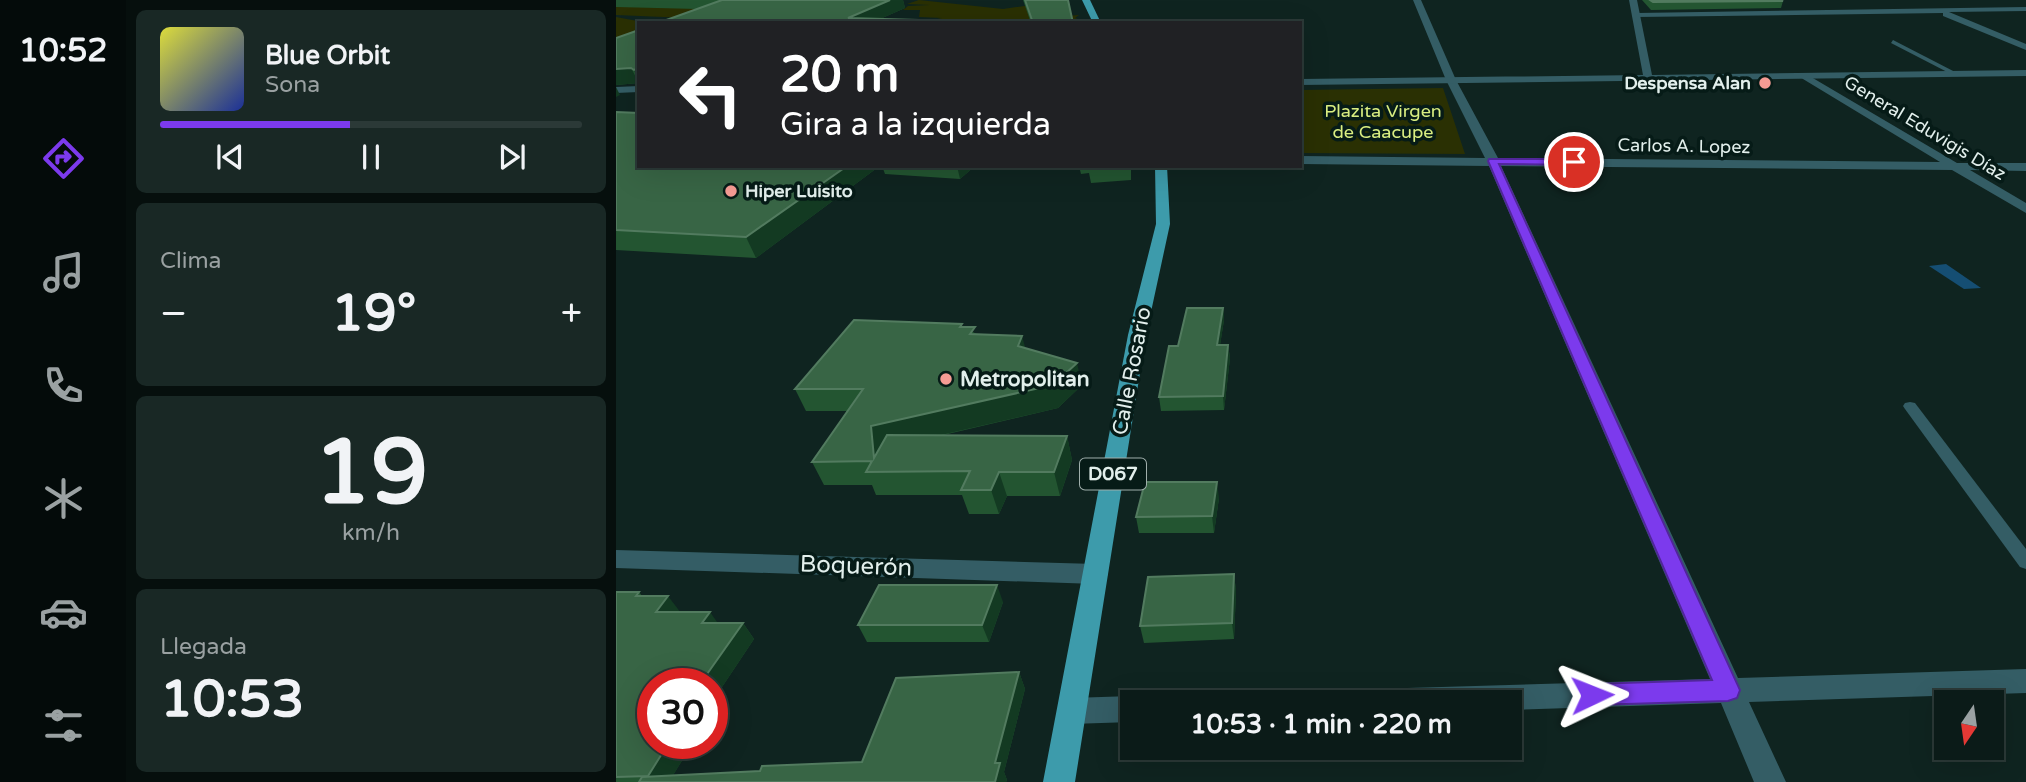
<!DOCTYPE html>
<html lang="es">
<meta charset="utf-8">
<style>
:root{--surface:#0b1b18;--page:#192825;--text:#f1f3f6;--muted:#9aa1a2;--line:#2b3937;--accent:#7c3aed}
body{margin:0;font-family:"Varela Round",sans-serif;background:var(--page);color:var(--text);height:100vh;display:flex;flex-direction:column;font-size:26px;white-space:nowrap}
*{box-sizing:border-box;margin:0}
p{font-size:23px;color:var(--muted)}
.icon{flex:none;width:38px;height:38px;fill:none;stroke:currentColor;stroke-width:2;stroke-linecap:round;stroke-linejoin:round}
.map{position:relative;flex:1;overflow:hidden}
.drawer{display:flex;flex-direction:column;gap:10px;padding:10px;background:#060f0d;width:490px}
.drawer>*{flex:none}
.top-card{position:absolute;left:21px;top:21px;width:665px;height:147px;border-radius:0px;box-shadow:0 7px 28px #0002,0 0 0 2px var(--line);background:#202124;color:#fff;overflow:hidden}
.needle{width:46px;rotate:193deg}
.buttons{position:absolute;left:1318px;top:690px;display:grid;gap:14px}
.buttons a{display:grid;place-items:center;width:70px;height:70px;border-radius:0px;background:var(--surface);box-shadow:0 7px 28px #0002,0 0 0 2px var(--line);font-size:35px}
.speed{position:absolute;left:21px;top:668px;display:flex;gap:14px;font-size:35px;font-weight:700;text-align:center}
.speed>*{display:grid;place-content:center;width:91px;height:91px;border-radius:50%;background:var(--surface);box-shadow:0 7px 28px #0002,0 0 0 2px var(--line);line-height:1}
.speed .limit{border:10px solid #d22;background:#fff;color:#111}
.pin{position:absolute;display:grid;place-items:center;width:60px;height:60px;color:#fff;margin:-30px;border:4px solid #fff;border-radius:50%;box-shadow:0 2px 7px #0007}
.me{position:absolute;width:77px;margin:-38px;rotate:88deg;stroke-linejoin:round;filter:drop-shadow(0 0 5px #0008)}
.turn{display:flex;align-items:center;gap:24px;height:147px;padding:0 28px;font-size:32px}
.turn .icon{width:91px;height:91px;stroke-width:2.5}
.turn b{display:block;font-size:49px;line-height:60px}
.big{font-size:52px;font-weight:700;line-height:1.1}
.drawer .tile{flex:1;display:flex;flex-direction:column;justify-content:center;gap:10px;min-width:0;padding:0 24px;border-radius:10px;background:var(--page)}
.drawer .dial{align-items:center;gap:0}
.dial b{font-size:91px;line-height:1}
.song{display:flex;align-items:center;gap:21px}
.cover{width:84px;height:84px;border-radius:10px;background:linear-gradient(135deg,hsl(60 70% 55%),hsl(230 70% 35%))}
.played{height:7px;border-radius:4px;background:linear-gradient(90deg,var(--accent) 45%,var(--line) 45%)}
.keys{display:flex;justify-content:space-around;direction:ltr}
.heat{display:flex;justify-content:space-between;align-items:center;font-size:38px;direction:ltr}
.trip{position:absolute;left:504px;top:690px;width:402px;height:70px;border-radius:0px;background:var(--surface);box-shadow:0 7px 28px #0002,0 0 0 2px var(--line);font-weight:700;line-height:70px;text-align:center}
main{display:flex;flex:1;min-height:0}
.menu{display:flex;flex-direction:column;width:126px;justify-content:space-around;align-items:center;background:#040b0a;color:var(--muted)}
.menu .icon{width:49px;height:49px}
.menu .on{color:var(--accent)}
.menu b{font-size:32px;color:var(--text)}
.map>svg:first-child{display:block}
</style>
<main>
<nav class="menu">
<b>10:52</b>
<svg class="icon on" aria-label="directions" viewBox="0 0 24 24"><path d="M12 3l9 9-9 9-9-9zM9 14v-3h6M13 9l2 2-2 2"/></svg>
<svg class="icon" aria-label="music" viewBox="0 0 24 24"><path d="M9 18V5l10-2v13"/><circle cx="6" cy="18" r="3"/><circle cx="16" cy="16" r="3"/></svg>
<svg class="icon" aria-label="phone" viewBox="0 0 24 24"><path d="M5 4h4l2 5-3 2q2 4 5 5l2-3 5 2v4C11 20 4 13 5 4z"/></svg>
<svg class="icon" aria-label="climate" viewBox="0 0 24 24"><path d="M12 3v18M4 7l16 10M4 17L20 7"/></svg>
<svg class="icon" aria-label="car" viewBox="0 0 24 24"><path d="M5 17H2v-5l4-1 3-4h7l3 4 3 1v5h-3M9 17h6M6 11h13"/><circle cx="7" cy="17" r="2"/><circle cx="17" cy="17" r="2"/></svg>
<svg class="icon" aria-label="filters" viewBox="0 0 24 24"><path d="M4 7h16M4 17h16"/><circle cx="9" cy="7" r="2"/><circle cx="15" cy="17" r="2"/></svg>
</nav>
<section class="drawer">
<div class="tile">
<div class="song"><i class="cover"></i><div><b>Blue Orbit</b><p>Sona</p></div></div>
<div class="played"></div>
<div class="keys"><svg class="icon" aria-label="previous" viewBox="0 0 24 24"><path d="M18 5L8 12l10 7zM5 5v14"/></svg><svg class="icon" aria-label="pause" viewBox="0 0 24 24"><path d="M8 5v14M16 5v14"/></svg><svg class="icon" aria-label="next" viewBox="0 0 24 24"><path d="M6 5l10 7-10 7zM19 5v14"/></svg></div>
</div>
<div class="tile"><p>Clima</p>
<div class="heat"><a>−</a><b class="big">19°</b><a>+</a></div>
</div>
<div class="tile dial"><b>19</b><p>km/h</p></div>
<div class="tile"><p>Llegada</p><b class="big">10:53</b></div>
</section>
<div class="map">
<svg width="1410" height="782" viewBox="0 0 1410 782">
<rect width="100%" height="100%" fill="#0f2420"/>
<g fill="#2a3003">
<polygon points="25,0 144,0 78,23 23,23 23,42 0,44 0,17 27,22 71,18 0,15 0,5"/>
<polygon points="303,0 387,9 415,5 453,12 456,13 451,16 463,15 459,18 466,21 462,23 302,23 326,18 303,17 304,10 287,10 292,6 314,5 291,4"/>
<polygon points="827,88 849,154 684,153 684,90"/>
</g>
<polygon fill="#154e73" points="1330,264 1365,288 1348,289 1313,266"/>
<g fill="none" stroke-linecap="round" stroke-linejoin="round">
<g fill="#345d65" fill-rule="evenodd">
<polygon points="1277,40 1341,73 1342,74 1337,75 1275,43"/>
<polygon points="1294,402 1299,403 1410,549 1410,569 1404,567 1289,409 1287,406 1289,403"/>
</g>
<g fill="#345d65" fill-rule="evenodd">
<polygon points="797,0 805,0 840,80 882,158 1324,162 1187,79 1185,77 1190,74 1341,163 1410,163 1410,171 1354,170 1410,203 1410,213 1336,170 885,166 1122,678 1410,669 1410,693 1133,702 1170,782 1138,782 1105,703 894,710 894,702 743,702 747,693 757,689 1094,679 873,166 684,164 684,156 869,158 830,80"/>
<polygon points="1410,7 1410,11 1333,12 1410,44 1410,50 1327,16 1327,13 1021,17 1017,15 1021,13"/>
<polygon points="23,86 23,92 0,93 0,87"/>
<polygon points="0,550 480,564 489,567 492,574 489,581 480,584 0,568"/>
<polygon points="516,696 527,702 516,702 516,722 455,724 445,720 441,711 445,702 455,698"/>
</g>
<polygon fill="#345d65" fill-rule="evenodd" points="1013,0 1021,0 1036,75 1410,70 1410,76 684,85 684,79 1027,75"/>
<g fill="#3d9bab" fill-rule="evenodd">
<polygon points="466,0 474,0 485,23 477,23"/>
<polygon points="539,166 551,166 554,224 530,335 459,782 427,782 512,335 540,224"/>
</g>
</g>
<g fill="#235531">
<polygon points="0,0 287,0 289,8 264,19 42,23 82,9 0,7"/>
<polygon points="407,0 452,0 457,23 415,23"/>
<polygon points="1026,0 1165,0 1167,1 1165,8 1035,10"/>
<polygon points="23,30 23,83 0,85 0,38"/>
<polygon points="0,112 261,168 140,258 0,250"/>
<polygon points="266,166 359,166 344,179 269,174"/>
<polygon points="462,166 515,166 515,180 475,183 473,173 465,174 463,166"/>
<polygon points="607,308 608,320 604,345 612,345 614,358 608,410 545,411 543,397"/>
<polygon points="346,327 361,334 410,348 466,385 442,408 323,436 451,436 456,460 444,496 391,496 383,514 353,514 346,495 260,495 256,485 208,485 196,462 231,411 190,411 179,389"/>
<polygon points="603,498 598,533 523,533 520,517"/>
<polygon points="618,574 620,591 618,639 528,643 524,626"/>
<polygon points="0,592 23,592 26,596 64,612 101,623 127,623 138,639 96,702 96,684 37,744 69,744 62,753 67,759 57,775 144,771 246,762 403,672 409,689 388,772 391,780 390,782 0,782"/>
<polygon points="387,602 373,642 251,642 242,625"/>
</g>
<g fill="#133a22">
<polygon points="274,0 287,0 289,8 255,23 232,18"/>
<polygon points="15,68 23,83 0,85 0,69"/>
<polygon points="23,68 23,80 18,70"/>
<polygon points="0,87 4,95 0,97"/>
<polygon points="231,166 260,166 261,168 140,258 130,237"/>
<polygon points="341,166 359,166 344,179"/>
<polygon points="607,308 608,320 602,358 601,345"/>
<polygon points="406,336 412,358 402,346"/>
<polygon points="612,345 614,358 608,410 607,396"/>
<polygon points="461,363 466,385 442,408 264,449 258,458 255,426"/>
<polygon points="451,436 456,460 444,496 438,472"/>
<polygon points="383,472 391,496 383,514 375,490"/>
<polygon points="601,482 603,498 598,533 596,516"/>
<polygon points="618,574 620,591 618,639 616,623"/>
<polygon points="381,585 387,602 373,642 366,625"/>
<polygon points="52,596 65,613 40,612"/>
<polygon points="94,612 106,629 86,623"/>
<polygon points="127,623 138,639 96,702 96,684 84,684"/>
<polygon points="403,672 409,689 388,772 391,780 390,782 379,782 379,763"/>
<polygon points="46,744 69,744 62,753 67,759 53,782 32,776"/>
</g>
<g fill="#386545" stroke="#527b5f" stroke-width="2">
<polygon points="106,0 274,0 232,18 407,23 42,23"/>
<polygon points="409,0 452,0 457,23 417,23"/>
<polygon points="1034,0 1165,0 1167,1 1037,2"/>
<polygon points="23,30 23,68 18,70 15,68 0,69 0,38"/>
<polygon points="0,112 23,113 23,166 231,166 130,237 0,230"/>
<polygon points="571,308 607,308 601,345 612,345 607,396 543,397 553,346 562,346"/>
<polygon points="238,320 346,324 344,327 359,327 354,334 406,336 402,346 461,363 437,385 255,426 258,458 271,435 451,436 438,472 383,472 375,490 345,490 354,471 250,472 256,461 196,462 247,389 179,389"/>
<polygon points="529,482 601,482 596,516 520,517"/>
<polygon points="618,574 616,623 524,626 532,577"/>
<polygon points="263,585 381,585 366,625 242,625"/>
<polygon points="0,592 23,592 20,596 52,596 40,612 94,612 86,623 127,623 84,684 37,684 37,744 52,744 32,776 0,777"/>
<polygon points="403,672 379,763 384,763 379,782 23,782 26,777 144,771 146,766 246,762 280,678"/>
</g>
<polygon fill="#7c3aed" stroke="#51269a" stroke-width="2" points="873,159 958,159 963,162 958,165 883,164 1124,690 1121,698 1112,701 976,705 968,702 964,695 968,687 976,684 1096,680 872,161"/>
<g fill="#f59c94" stroke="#061b17" stroke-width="2.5">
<circle cx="1149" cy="83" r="7"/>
<circle cx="115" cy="191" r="7"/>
<circle cx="330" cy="379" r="7"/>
</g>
<g text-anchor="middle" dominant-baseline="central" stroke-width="7" stroke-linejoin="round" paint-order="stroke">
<g font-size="18" font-weight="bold" fill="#e2efec" stroke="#061b17" text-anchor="end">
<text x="1135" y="83">Despensa Alan</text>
<text x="129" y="191" text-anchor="start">Hiper Luisito</text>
</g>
<g font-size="18" fill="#d9ee81" stroke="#061b17">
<text x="767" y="111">Plazita Virgen<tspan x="767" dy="21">de Caacupe</tspan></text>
</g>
<g font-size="18" fill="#e2efec" stroke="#061b17">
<text transform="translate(1309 128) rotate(31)">General Eduvigis Díaz</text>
<text transform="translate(1068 146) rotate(1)">Carlos A. Lopez</text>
</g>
<rect fill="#061b17" stroke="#a0afac" stroke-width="2" x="464" y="458.5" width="66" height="31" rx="5"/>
<g font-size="19" font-weight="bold" fill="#e2efec">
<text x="497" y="474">D067</text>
</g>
<g font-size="21" fill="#e2efec" stroke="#061b17">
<text transform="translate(516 371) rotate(-79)">Calle Rosario</text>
</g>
<g font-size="21" font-weight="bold" fill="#e2efec" stroke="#061b17" text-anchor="start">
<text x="344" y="379">Metropolitan</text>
</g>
<g font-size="24" fill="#e2efec" stroke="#061b17">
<text transform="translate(240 566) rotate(2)">Boquerón</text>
</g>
</g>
</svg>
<div class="buttons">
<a><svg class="needle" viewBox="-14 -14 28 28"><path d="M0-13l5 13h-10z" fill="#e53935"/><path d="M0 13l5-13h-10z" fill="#9aa1a2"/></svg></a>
</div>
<div class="speed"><div class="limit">30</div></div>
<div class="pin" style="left:958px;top:162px;background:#d93025"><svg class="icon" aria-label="arrive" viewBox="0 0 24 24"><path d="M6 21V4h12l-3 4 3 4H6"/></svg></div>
<svg class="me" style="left:976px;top:695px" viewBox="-20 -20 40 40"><path d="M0-17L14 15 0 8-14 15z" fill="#7c3aed" stroke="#fff" stroke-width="4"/></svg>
<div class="trip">10:53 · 1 min · 220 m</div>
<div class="top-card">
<div class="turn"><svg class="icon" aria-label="left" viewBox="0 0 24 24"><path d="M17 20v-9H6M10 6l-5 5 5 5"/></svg><div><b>20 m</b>Gira a la izquierda</div></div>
</div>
</div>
</main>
